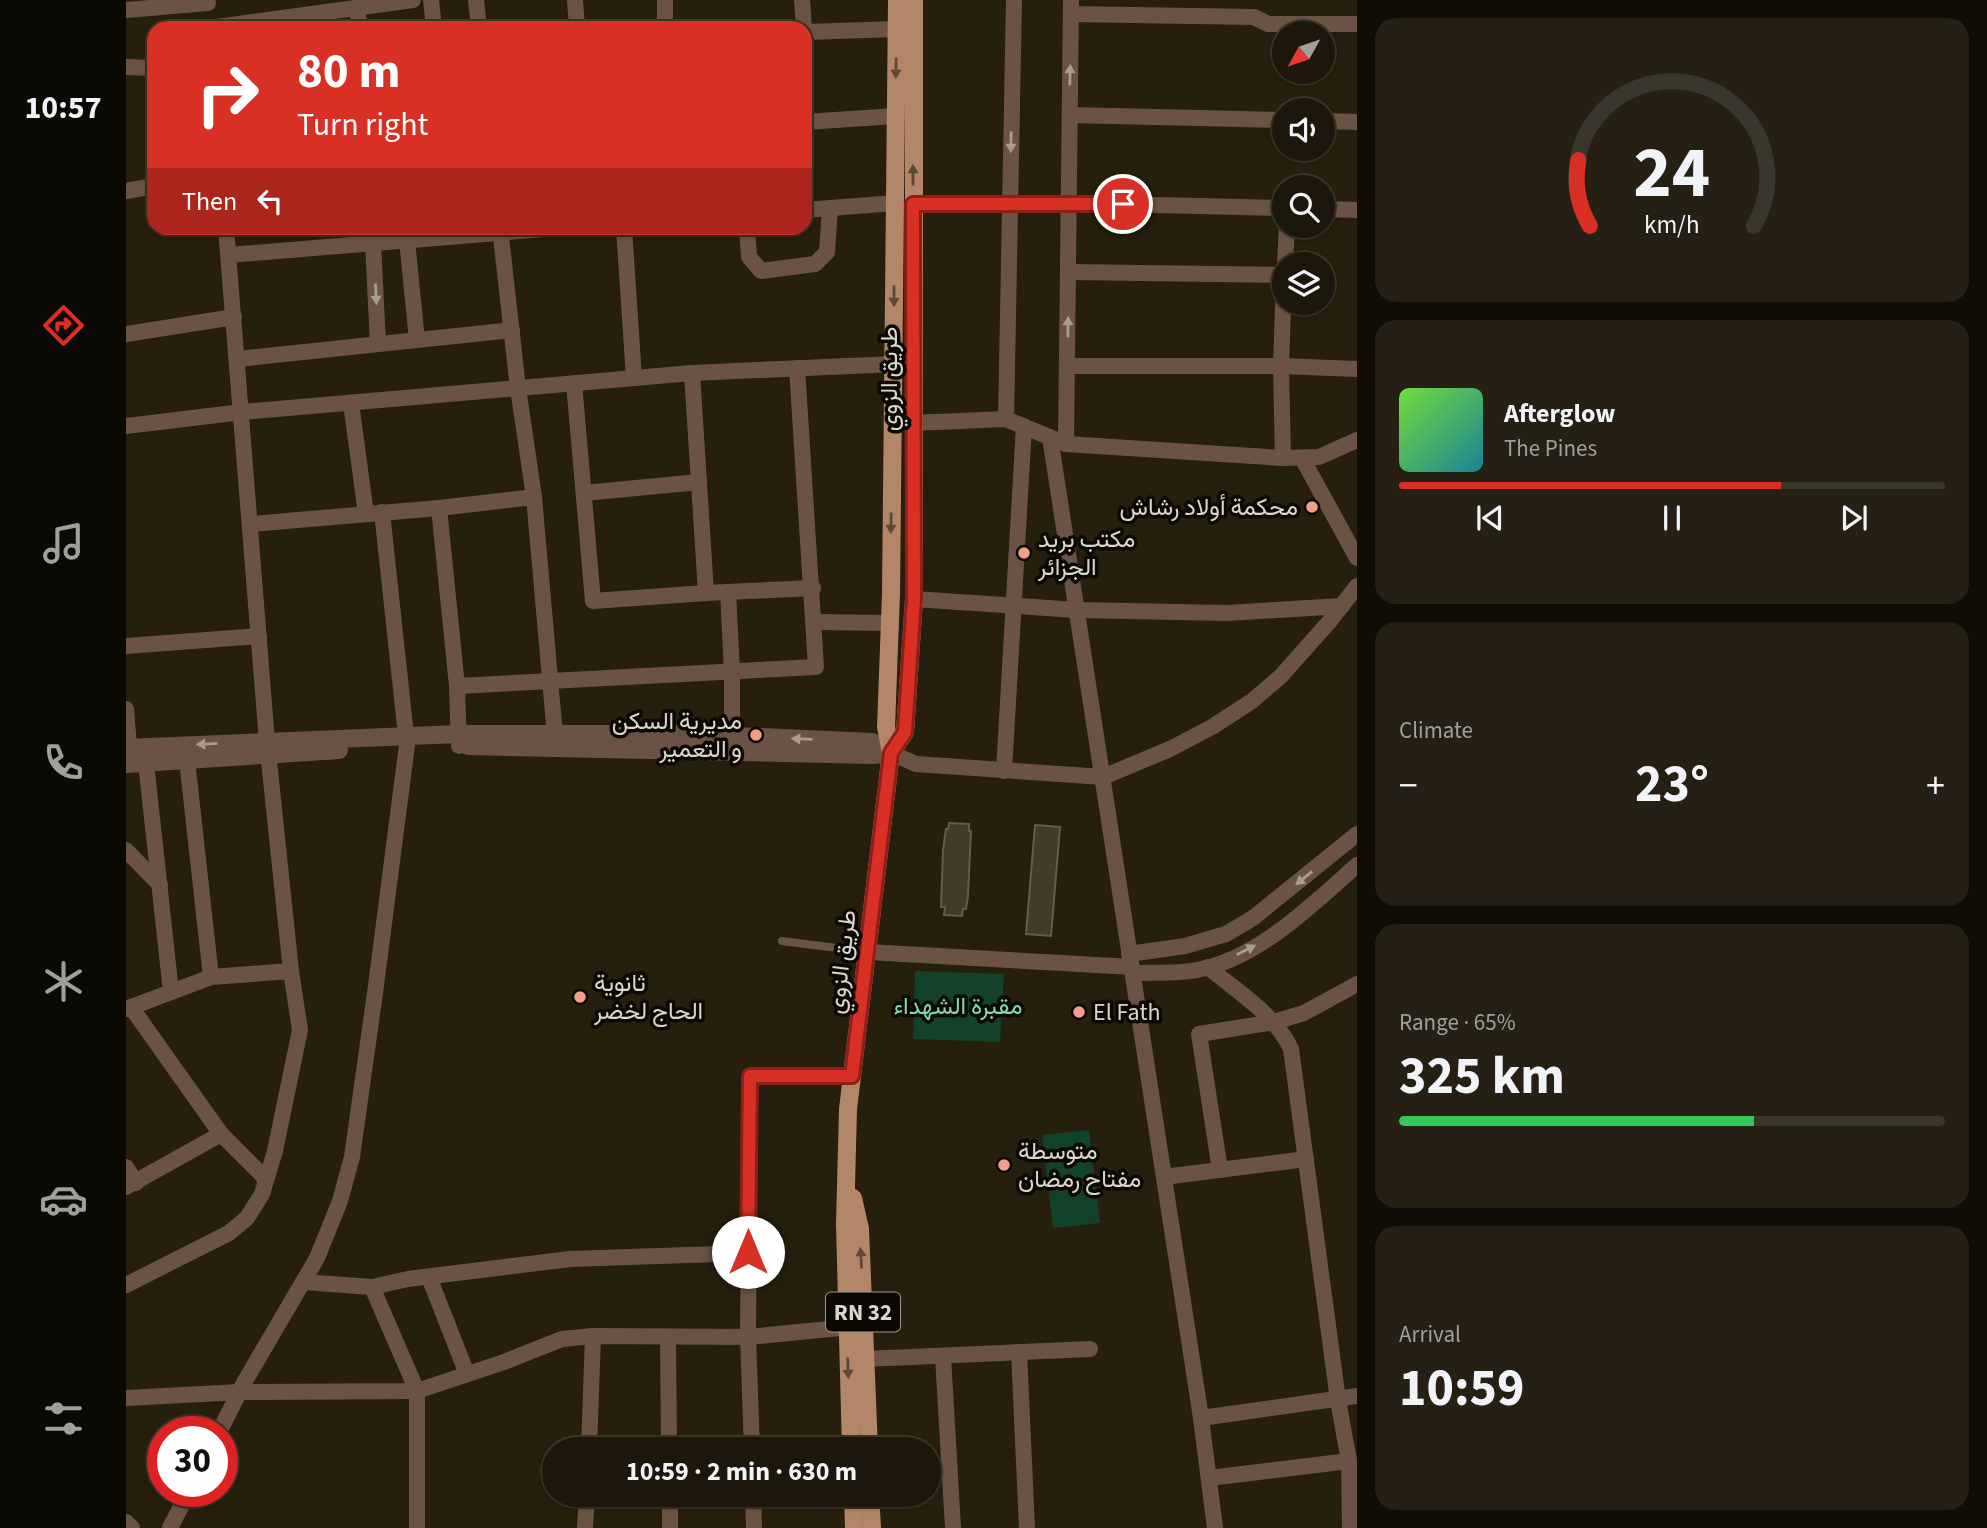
<!DOCTYPE html>
<meta charset="utf-8">
<style>
:root{--surface:#1c170a;--page:#252013;--text:#f1f3f6;--muted:#a09f9c;--line:#3a362b;--accent:#d93025}
body{margin:0;font-family:"Source Sans 3",Vazirmatn,sans-serif;background:var(--page);color:var(--text);height:100vh;display:flex;flex-direction:column;font-size:26px;white-space:nowrap}
*{box-sizing:border-box;margin:0}
p{font-size:23px;color:var(--muted)}
.icon{flex:none;width:38px;height:38px;fill:none;stroke:currentColor;stroke-width:2;stroke-linecap:round;stroke-linejoin:round}
.map{position:relative;flex:1;overflow:hidden}
.side{display:flex;flex-direction:column;gap:18px;padding:18px;background:#0f0d06;width:630px}
.side>*{flex:none}
.hud{position:absolute;left:21px;top:21px;width:665px;height:214px;border-radius:21px;box-shadow:0 2px 5px #0004,0 0 0 2px var(--line);background:#d93025;color:#fff;overflow:hidden}
.needle{width:46px;rotate:230deg}
.buttons{position:absolute;left:1146px;top:21px;display:grid;gap:14px}
.buttons a{display:grid;place-items:center;width:63px;height:63px;border-radius:50%;background:var(--surface);box-shadow:0 2px 5px #0004,0 0 0 2px var(--line);font-size:35px}
.speed{position:absolute;left:21px;top:1416px;display:flex;gap:14px;font-size:35px;font-weight:700;text-align:center}
.speed>*{display:grid;place-content:center;width:91px;height:91px;border-radius:50%;background:var(--surface);box-shadow:0 2px 5px #0004,0 0 0 2px var(--line);line-height:1}
.speed .limit{border:10px solid #d22;background:#fff;color:#111}
.pin{position:absolute;display:grid;place-items:center;width:60px;height:60px;color:#fff;margin:-30px;border:4px solid #fff;border-radius:50%;box-shadow:0 2px 7px #0007}
.me{position:absolute;width:77px;margin:-38px;rotate:0deg;stroke-linejoin:round;filter:drop-shadow(0 0 5px #0008)}
.turn{display:flex;align-items:center;gap:24px;height:147px;padding:0 35px;font-size:32px}
.turn .icon{width:91px;height:91px;stroke-width:2.5}
.turn b{display:block;font-size:49px;line-height:60px}
.then{display:flex;align-items:center;height:66px;padding:0 35px;background:#0003;gap:14px;font-size:26px}
.big{font-size:52px;font-weight:700;line-height:1.1}
.side .tile{flex:1;display:flex;flex-direction:column;justify-content:center;gap:10px;min-width:0;padding:0 24px;border-radius:21px;background:var(--page)}
.side .dial{align-items:center;gap:0}
.dial svg{height:182px;overflow:visible;fill:none;stroke:var(--line);stroke-width:7;stroke-linecap:round;text-anchor:middle}
.dial text{fill:var(--text);stroke:none}
.song{display:flex;align-items:center;gap:21px}
.cover{width:84px;height:84px;border-radius:10px;background:linear-gradient(135deg,hsl(100 70% 55%),hsl(190 70% 35%))}
.played{height:7px;border-radius:4px;background:linear-gradient(90deg,var(--accent) 70%,var(--line) 70%)}
.keys{display:flex;justify-content:space-around;direction:ltr}
.heat{display:flex;justify-content:space-between;align-items:center;font-size:38px;direction:ltr}
.charge{height:10px;border-radius:5px;background:linear-gradient(90deg,#34c759 65%,var(--line) 0)}
.trip{position:absolute;left:416px;top:1437px;width:399px;height:70px;border-radius:35px;background:var(--surface);box-shadow:0 2px 5px #0004,0 0 0 2px var(--line);font-weight:700;line-height:70px;text-align:center}
main{display:flex;flex:1;min-height:0}
.tab-bar{display:flex;flex-direction:column;width:126px;justify-content:space-around;align-items:center;background:#0b0904;color:var(--muted)}
.tab-bar .icon{width:49px;height:49px}
.tab-bar .on{color:var(--accent)}
.tab-bar b{font-size:32px;color:var(--text)}
.map>svg:first-child{display:block}
</style>
<main>
<nav class="tab-bar">
<b>10:57</b>
<svg class="icon on" aria-label="directions" viewBox="0 0 24 24"><path d="M12 3l9 9-9 9-9-9zM9 14v-3h6M13 9l2 2-2 2"/></svg>
<svg class="icon" aria-label="music" viewBox="0 0 24 24"><path d="M9 18V5l10-2v13"/><circle cx="6" cy="18" r="3"/><circle cx="16" cy="16" r="3"/></svg>
<svg class="icon" aria-label="phone" viewBox="0 0 24 24"><path d="M5 4h4l2 5-3 2q2 4 5 5l2-3 5 2v4C11 20 4 13 5 4z"/></svg>
<svg class="icon" aria-label="climate" viewBox="0 0 24 24"><path d="M12 3v18M4 7l16 10M4 17L20 7"/></svg>
<svg class="icon" aria-label="car" viewBox="0 0 24 24"><path d="M5 17H2v-5l4-1 3-4h7l3 4 3 1v5h-3M9 17h6M6 11h13"/><circle cx="7" cy="17" r="2"/><circle cx="17" cy="17" r="2"/></svg>
<svg class="icon" aria-label="filters" viewBox="0 0 24 24"><path d="M4 7h16M4 17h16"/><circle cx="9" cy="7" r="2"/><circle cx="15" cy="17" r="2"/></svg>
</nav>
<div class="map">
<svg width="1231" height="1528" viewBox="0 0 1231 1528">
<rect width="100%" height="100%" fill="#261f0e"/>
<g fill="#12422a">
<polygon points="789,971 878,974 874,1042 787,1039"/>
<polygon points="963,1130 974,1223 927,1228 916,1135"/>
</g>
<g fill="#423b2a" stroke="#635c49" stroke-width="2">
<polygon points="823,823 843,824 843,831 845,831 842,896 840,909 837,909 836,916 818,915 819,907 815,907 817,850 820,829 822,829"/>
<polygon points="909,825 934,827 925,936 900,934"/>
</g>
<g fill="none" stroke-linecap="round" stroke-linejoin="round">
<polyline stroke="#6a5345" stroke-width="8" points="656,941 742,952"/>
<g stroke="#6a5345" stroke-width="16">
<polyline points="305,0 308,28"/>
<polyline points="350,0 353,28"/>
<polyline points="449,0 451,28"/>
<polyline points="539,0 539,28"/>
<polyline points="676,0 678,28"/>
<polyline points="230,9 235,28"/>
<polyline points="0,10 82,3"/>
<polyline points="945,14 1128,17 1142,24 1231,24"/>
<polyline points="84,28 287,0"/>
<polyline points="679,32 771,29"/>
<polyline points="0,67 28,68"/>
<polyline points="944,115 1158,120"/>
<polyline points="1197,121 1231,122"/>
<polyline points="679,122 770,116"/>
<polyline points="0,191 28,186"/>
<polyline points="787,204 943,203 1158,208"/>
<polyline points="1197,209 1231,210"/>
<polyline points="679,210 769,203"/>
<polyline points="374,228 392,388 408,497 430,747"/>
<polyline points="498,228 508,378"/>
<polyline points="621,228 623,257 635,271 689,264 701,252 704,208"/>
<polyline points="281,240 291,340"/>
<polyline points="247,243 252,344"/>
<polyline points="103,255 431,228"/>
<polyline points="1159,264 1161,226"/>
<polyline points="942,272 1158,275"/>
<polyline points="0,334 108,317"/>
<polyline points="112,359 386,330"/>
<polyline points="941,366 1155,366 1231,369"/>
<polyline points="566,373 580,593"/>
<polyline points="448,383 467,601 580,593 687,588"/>
<polyline points="225,403 240,514"/>
<polyline points="880,419 888,0"/>
<polyline points="787,423 880,419 940,444 1157,458 1193,457 1231,440"/>
<polyline points="0,426 116,412 566,373 768,364"/>
<polyline points="924,437 1075,1418 1089,1528"/>
<polyline points="940,444 945,0"/>
<polyline points="1157,458 1155,366 1158,280"/>
<polyline points="1176,458 1231,558"/>
<polyline points="458,493 573,482"/>
<polyline points="313,508 331,686 333,746"/>
<polyline points="125,524 313,508 408,497"/>
<polyline points="602,592 606,671 606,747"/>
<polyline points="788,599 951,610 1101,613 1216,606"/>
<polyline points="688,622 763,623"/>
<polyline points="0,646 133,636"/>
<polyline points="331,686 690,667 671,368"/>
<polyline points="0,709 4,758"/>
<polyline points="765,753 790,764 977,777 1044,749 1086,727 1126,701 1155,676 1203,622 1231,586"/>
<polyline points="61,760 85,977"/>
<polyline points="20,763 45,992"/>
<polyline points="878,771 898,426"/>
<polyline points="0,850 34,885"/>
<polyline points="742,952 1006,967"/>
<polyline points="1003,954 1059,946 1100,934 1127,918 1231,834"/>
<path d="M1082,967C1110,991 1149,1014 1165,1049L1212,1400L1223,1461L1083,1478"/>
<path d="M1007,973C1028,972 1051,974 1071,970C1132,959 1187,904 1231,865"/>
<polyline points="5,1007 95,1134"/>
<polyline points="0,1009 85,977 165,971"/>
<polyline points="726,1076 624,1076 622,1337 734,1326"/>
<polyline points="0,1167 10,1183"/>
<polyline points="1094,1170 1073,1034 1148,1022 1178,1013 1231,984"/>
<polyline points="1038,1177 1180,1159"/>
<polyline points="0,1187 95,1134 140,1179"/>
<polyline points="303,1277 341,1374"/>
<polyline points="177,1282 246,1287 282,1279 444,1259 622,1253"/>
<polyline points="0,1285 103,1233 121,1218 136,1194 149,1151 174,1030 165,971 141,742 100,228"/>
<polyline points="542,1337 543,1449"/>
<polyline points="893,1352 901,1528"/>
<polyline points="817,1356 827,1528"/>
<polyline points="739,1359 964,1349"/>
<polyline points="0,1398 113,1392 291,1391 246,1287"/>
<polyline points="1075,1418 1231,1396"/>
<polyline points="93,1432 119,1381 191,1258 214,1201 226,1157 249,993 281,745 256,512"/>
<polyline points="463,1449 467,1336"/>
<polyline points="1223,1461 1224,1528"/>
<polyline points="544,1494 544,1528"/>
<polyline points="627,1494 628,1528"/>
<polyline points="0,1522 6,1528"/>
<polyline points="44,1528 63,1491"/>
<polyline points="291,1528 291,1391 378,1362 436,1339 467,1336 622,1337 626,1449"/>
<polyline points="459,1528 461,1494"/>
</g>
<g stroke="#6a5345" stroke-width="18">
<polyline points="342,746 747,755 765,753"/>
<polyline points="0,748 332,734 566,734 746,742 765,753"/>
<polyline points="0,764 213,750"/>
</g>
<g stroke="#b48668" stroke-width="18">
<polyline points="765,753 779,732 788,599 788,0"/>
<polyline points="727,1198 734,1229 743,1449"/>
<polyline points="725,1449 719,1224 722,1109 765,753 760,727 765,594 771,0"/>
<polyline points="727,1494 728,1528"/>
<polyline points="744,1494 746,1528"/>
</g>
</g>
<defs><path id="oneway-solid" d="M-6-.8H1V-3.2L6.5 0L1 3.2V.8H-6Z" transform="scale(1.75)"/></defs>
<g fill="#604836">
<use href="#oneway-solid" transform="translate(770 68) rotate(91)"/>
<use href="#oneway-solid" transform="translate(787 175) rotate(-90)"/>
<use href="#oneway-solid" transform="translate(768 296) rotate(90)"/>
<use href="#oneway-solid" transform="translate(765 523) rotate(91)"/>
<use href="#oneway-solid" transform="translate(735 1258) rotate(-93)"/>
<use href="#oneway-solid" transform="translate(722 1368) rotate(88)"/>
</g>
<g fill="#a89c8f">
<use href="#oneway-solid" transform="translate(944 75) rotate(-89)"/>
<use href="#oneway-solid" transform="translate(885 142) rotate(91)"/>
<use href="#oneway-solid" transform="translate(250 294) rotate(87)"/>
<use href="#oneway-solid" transform="translate(942 327) rotate(-89)"/>
<use href="#oneway-solid" transform="translate(676 739) rotate(-178)"/>
<use href="#oneway-solid" transform="translate(81 744) rotate(177)"/>
<use href="#oneway-solid" transform="translate(1178 878) rotate(141)"/>
<use href="#oneway-solid" transform="translate(1120 950) rotate(-27)"/>
</g>
<g fill="none" stroke-linecap="round" stroke-linejoin="round">
<defs>
<polyline id="route" points="622,1252 624,1076 726,1076 765,753 779,732 788,599 787,204 997,204"/>
</defs>
<use href="#route" stroke="#8d1f18" stroke-width="18"/>
<use href="#route" stroke="#d93025" stroke-width="12"/>
</g>
<g fill="#f49e89" stroke="#0c0904" stroke-width="2.5">
<circle cx="1186" cy="507" r="7"/>
<circle cx="898" cy="553" r="7"/>
<circle cx="630" cy="735" r="7"/>
<circle cx="454" cy="997" r="7"/>
<circle cx="953" cy="1012" r="7"/>
<circle cx="878" cy="1165" r="7"/>
</g>
<g text-anchor="middle" dominant-baseline="central" stroke-width="7" stroke-linejoin="round" paint-order="stroke">
<rect fill="#0c0904" stroke="#9d9990" stroke-width="2" x="700" y="1292.5" width="74" height="39" rx="5"/>
<g font-size="23" font-weight="bold" fill="#dbd7cc">
<text x="737" y="1312">RN 32</text>
</g>
<g font-size="24" fill="#dbd7cc" stroke="#0c0904">
<text transform="translate(763 379) rotate(-90)">طريق الزوي</text>
<text transform="translate(716 962) rotate(-83)">طريق الزوي</text>
</g>
<g font-size="24" fill="#dbd7cc" stroke="#0c0904" text-anchor="start">
<text x="1172" y="507" text-anchor="end">محكمة أولاد رشاش</text>
<text x="912" y="539">مكتب بريد<tspan x="912" dy="28">الجزائر</tspan></text>
<text x="616" y="721" text-anchor="end">مديرية السكن<tspan x="616" dy="28">و التعمير</tspan></text>
<text x="468" y="983">ثانوية<tspan x="468" dy="28">الحاج لخضر</tspan></text>
<text x="967" y="1012">El Fath</text>
<text x="892" y="1151">متوسطة<tspan x="892" dy="28">مفتاح رمضان</tspan></text>
</g>
<g font-size="24" fill="#80dba8" stroke="#0c0904">
<text x="832" y="1006">مقبرة الشهداء</text>
</g>
</g>
</svg>
<div class="buttons">
<a><svg class="needle" viewBox="-14 -14 28 28"><path d="M0-13l5 13h-10z" fill="#e53935"/><path d="M0 13l5-13h-10z" fill="#a09f9c"/></svg></a>
<a><svg class="icon" aria-label="sound" viewBox="0 0 24 24"><path d="M4 9h4l5-4v14l-5-4H4zM17 9q2 3 0 6"/></svg></a>
<a><svg class="icon" aria-label="search" viewBox="0 0 24 24"><circle cx="10" cy="10" r="6"/><path d="M15 15l6 6"/></svg></a>
<a><svg class="icon" aria-label="layers" viewBox="0 0 24 24"><path d="M12 4l9 5-9 5-9-5zM3 14l9 5 9-5"/></svg></a>
</div>
<div class="speed"><div class="limit">30</div></div>
<div class="pin" style="left:997px;top:204px;background:#d93025"><svg class="icon" aria-label="arrive" viewBox="0 0 24 24"><path d="M6 21V4h12l-3 4 3 4H6"/></svg></div>
<svg class="me" style="left:622px;top:1252px" viewBox="-20 -20 40 40"><circle r="19" fill="#fff"/><path d="M0-13L10 11 0 6-10 11z" fill="#d93025"/></svg>
<div class="trip">10:59 · 2 min · 630 m</div>
<div class="hud">
<div class="turn"><svg class="icon" aria-label="right" viewBox="0 0 24 24"><path d="M7 20v-9h11M14 6l5 5-5 5"/></svg><div><b>80 m</b>Turn right</div></div>
<div class="then">Then<svg class="icon" aria-label="left" viewBox="0 0 24 24"><path d="M17 20v-9H6M10 6l-5 5 5 5"/></svg></div>
</div>
</div>
<section class="side">
<div class="tile dial"><svg viewBox="0 0 100 80">
<path d="M14 69A42 42 0 1 1 86 69"/>
<path d="M14 69A42 42 0 0 1 9 40" stroke="#d93025"/>
<text x="50" y="56" font-size="32" font-weight="700">24</text>
<text x="50" y="72" font-size="11">km/h</text>
</svg></div>
<div class="tile">
<div class="song"><i class="cover"></i><div><b>Afterglow</b><p>The Pines</p></div></div>
<div class="played"></div>
<div class="keys"><svg class="icon" aria-label="previous" viewBox="0 0 24 24"><path d="M18 5L8 12l10 7zM5 5v14"/></svg><svg class="icon" aria-label="pause" viewBox="0 0 24 24"><path d="M8 5v14M16 5v14"/></svg><svg class="icon" aria-label="next" viewBox="0 0 24 24"><path d="M6 5l10 7-10 7zM19 5v14"/></svg></div>
</div>
<div class="tile"><p>Climate</p>
<div class="heat"><a>−</a><b class="big">23°</b><a>+</a></div>
</div>
<div class="tile"><p>Range · 65%</p><b class="big">325 km</b><div class="charge"></div></div>
<div class="tile"><p>Arrival</p><b class="big">10:59</b></div>
</section>
</main>
